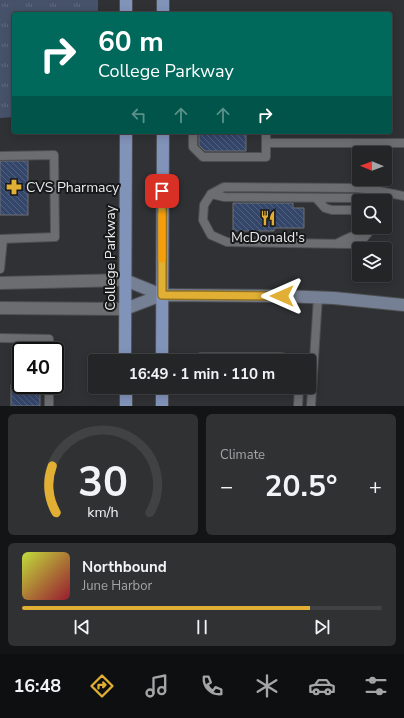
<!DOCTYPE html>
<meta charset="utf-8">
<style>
:root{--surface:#232527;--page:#2f3133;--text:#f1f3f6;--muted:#a3a5a7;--line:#404244;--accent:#e1af34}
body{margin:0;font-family:"Nunito Sans",sans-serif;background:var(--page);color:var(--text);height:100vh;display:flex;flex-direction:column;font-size:15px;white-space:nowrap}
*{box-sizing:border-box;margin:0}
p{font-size:13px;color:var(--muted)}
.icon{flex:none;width:22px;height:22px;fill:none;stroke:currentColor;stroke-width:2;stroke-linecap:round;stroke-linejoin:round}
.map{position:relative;height:406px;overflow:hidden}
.sheet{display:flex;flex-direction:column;gap:8px;padding:8px;background:#131415;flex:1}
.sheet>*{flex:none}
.top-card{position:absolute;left:12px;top:12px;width:380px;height:122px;border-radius:4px;box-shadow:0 2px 10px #0003,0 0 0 1px var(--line);background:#00695c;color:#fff;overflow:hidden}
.needle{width:26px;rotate:271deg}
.controls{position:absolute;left:352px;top:146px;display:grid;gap:8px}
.controls a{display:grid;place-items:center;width:40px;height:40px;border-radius:4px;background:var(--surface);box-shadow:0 2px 10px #0003,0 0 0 1px var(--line);font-size:20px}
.speed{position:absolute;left:12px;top:342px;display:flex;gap:8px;font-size:20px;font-weight:700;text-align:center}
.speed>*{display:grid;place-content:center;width:52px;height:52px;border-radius:50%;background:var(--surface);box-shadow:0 2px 10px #0003,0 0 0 1px var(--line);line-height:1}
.speed .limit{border:2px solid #111;border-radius:6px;background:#fff;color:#111}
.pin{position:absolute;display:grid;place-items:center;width:34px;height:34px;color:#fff;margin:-17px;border-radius:8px;box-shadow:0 2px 6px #0006}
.me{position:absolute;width:44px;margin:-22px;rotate:270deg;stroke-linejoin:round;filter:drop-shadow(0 0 3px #0008)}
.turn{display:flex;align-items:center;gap:14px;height:84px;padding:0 20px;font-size:18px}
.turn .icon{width:52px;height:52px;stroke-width:2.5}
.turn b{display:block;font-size:28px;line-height:34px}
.lanes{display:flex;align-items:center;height:38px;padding:0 20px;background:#0003;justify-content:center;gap:20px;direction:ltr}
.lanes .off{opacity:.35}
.big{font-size:30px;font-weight:700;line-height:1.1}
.sheet .tile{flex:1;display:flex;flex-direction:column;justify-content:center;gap:6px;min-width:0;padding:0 14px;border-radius:6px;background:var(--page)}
.sheet .dial{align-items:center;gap:0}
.dial svg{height:104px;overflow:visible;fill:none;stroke:var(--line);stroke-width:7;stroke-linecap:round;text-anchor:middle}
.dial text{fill:var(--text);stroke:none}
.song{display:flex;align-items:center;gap:12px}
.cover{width:48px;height:48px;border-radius:6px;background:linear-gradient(135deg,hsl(70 70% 55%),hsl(350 70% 35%))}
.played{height:4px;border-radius:2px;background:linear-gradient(90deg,var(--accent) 80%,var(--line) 80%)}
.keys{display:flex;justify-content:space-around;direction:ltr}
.heat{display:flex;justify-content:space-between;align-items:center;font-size:22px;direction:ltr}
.sheet .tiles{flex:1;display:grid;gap:8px;grid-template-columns:1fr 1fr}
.tile:last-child{grid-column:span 2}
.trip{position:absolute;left:88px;top:354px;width:228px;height:40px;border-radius:4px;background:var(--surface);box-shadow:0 2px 10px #0003,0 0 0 1px var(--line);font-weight:700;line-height:40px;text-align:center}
.dock{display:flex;height:64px;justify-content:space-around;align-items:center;background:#0e0f10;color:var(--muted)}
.dock .icon{width:28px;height:28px}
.dock .selected{color:var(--accent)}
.dock b{font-size:18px;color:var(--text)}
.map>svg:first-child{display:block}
</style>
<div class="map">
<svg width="404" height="406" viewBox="0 0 404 406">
<defs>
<pattern id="grass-tufts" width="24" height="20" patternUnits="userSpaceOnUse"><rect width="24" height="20" fill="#465269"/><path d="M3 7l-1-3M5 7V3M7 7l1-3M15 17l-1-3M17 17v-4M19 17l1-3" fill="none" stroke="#616b7f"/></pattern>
<pattern id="building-back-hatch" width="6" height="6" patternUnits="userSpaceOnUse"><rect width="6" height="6" fill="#35466b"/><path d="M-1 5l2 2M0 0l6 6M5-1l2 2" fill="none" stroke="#526180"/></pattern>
</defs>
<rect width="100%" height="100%" fill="#2f3134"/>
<polygon fill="url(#grass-tufts)" points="0,0 98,0 98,14 14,14 14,117 0,118"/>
<g fill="url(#building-back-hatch)" stroke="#6e7074">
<polygon points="199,132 246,132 246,151 205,151 199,145"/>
<rect x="0" y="161" width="28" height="54"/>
<polygon points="233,203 293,203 293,208 304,208 304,228 274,228 274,231 233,231"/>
<rect x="11" y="385" width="29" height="21"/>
</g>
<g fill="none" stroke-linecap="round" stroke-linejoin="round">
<defs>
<g id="lane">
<polyline points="193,132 193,147 203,157 266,157 266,132"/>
<polyline points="266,143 404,143"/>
<polyline points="0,156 54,155 55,237 0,239"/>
<polyline points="374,190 404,196"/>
<polyline points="211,194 224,197 353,198 357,200 359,203"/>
<polyline points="316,198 325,208 332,210 359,210"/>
<polyline points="373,227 363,239 350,244 227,242 211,235 203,220 204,205 211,194 224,187 357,188 374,190 373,201"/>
<path d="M338,243C347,238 356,236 364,229V227"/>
<polyline points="0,269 3,239"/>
<polyline points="0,338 49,339 49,351"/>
<polyline points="201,357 280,357 290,359 292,361"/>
<polyline points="49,385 49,406"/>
<polyline points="298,406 299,387"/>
<polyline points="311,406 318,297"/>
</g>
<g id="street">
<polyline points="0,283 125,280"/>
<polyline points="0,308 125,309"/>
</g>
<g id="secondary">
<polyline points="125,280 162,295"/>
<polyline points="125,309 162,295 282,296 334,298 404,305"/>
</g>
<g id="primary">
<polyline points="126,14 126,0"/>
<polyline points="163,14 163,0"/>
<polyline points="125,361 126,132"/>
<polyline points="162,361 163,132"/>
<polyline points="126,387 126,406"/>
<polyline points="162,406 162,387"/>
</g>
</defs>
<use href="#lane" stroke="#4d4f52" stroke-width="10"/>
<use href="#street" stroke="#4d4f52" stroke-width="14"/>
<use href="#secondary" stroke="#4d4f52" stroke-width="14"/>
<use href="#primary" stroke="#4d4f52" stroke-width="14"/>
<use href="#lane" stroke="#6b6d71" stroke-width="8"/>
<use href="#street" stroke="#6b6d71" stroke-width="12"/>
<use href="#secondary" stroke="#768095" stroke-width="12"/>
<use href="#primary" stroke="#8293ba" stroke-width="12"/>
</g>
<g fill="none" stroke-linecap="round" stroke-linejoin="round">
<defs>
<polyline id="route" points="162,191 162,295 282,296"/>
</defs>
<use href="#route" stroke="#927222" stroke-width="10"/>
<use href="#route" stroke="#e1af34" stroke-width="7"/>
<polyline stroke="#f59e0b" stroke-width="7" points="162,259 162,214"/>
</g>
<defs>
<symbol id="pharmacy-bare" viewBox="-9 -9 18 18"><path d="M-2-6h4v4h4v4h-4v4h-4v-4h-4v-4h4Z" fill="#e1af34" stroke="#18191a" stroke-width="2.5" paint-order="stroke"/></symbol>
<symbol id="restaurant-bare" viewBox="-9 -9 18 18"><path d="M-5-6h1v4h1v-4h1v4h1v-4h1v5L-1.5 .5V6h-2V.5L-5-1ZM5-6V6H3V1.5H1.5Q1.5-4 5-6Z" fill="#e1af34" stroke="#18191a" stroke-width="2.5" paint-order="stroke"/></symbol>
</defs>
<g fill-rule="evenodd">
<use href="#pharmacy-bare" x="3" y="176" width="22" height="22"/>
<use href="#restaurant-bare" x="257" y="207" width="22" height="22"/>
</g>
<g text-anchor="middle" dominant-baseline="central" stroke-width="4" stroke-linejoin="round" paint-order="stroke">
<g font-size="14" fill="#e8eaec" stroke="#18191a" text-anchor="start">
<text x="26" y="187">CVS Pharmacy</text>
<text x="268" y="237" text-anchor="middle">McDonald's</text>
</g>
<g font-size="14" fill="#e8eaec" stroke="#18191a">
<text transform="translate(110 258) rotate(-90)">College Parkway</text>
</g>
</g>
</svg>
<div class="controls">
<a><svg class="needle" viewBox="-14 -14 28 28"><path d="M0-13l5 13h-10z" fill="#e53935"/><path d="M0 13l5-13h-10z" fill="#a3a5a7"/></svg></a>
<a><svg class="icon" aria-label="search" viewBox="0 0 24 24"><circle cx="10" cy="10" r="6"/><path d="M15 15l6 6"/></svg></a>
<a><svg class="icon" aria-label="layers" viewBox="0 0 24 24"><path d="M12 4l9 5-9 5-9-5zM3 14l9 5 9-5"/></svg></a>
</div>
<div class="speed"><div class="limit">40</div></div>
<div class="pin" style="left:162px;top:191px;background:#d93025"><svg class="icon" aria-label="arrive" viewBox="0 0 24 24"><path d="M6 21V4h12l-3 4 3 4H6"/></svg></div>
<svg class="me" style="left:282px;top:296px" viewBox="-20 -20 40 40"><path d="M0-17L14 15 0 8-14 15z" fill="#e1af34" stroke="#fff" stroke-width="4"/></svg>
<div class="trip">16:49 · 1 min · 110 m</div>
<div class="top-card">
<div class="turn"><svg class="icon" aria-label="right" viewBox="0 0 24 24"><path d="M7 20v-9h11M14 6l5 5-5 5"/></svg><div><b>60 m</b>College Parkway</div></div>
<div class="lanes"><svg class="icon off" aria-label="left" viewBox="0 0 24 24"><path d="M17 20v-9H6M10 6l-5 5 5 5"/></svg><svg class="icon off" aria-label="ahead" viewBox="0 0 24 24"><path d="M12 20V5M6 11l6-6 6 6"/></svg><svg class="icon off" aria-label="ahead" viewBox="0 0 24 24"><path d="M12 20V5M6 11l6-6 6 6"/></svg><svg class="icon" aria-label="right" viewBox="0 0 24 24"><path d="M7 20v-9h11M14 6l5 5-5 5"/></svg></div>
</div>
</div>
<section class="sheet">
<div class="tiles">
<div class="tile dial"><svg viewBox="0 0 100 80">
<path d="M14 69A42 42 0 1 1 86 69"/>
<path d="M14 69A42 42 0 0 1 11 33" stroke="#e1af34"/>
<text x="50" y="56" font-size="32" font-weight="700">30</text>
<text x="50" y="72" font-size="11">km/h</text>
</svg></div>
<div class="tile"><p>Climate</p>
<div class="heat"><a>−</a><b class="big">20.5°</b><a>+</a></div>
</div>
<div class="tile">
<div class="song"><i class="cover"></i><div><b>Northbound</b><p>June Harbor</p></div></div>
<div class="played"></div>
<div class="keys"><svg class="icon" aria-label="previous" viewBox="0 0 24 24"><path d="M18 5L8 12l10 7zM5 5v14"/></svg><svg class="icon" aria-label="pause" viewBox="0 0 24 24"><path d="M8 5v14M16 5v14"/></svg><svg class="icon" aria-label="next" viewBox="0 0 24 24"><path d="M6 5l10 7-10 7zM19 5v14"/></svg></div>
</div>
</div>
</section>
<nav class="dock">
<b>16:48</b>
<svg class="icon selected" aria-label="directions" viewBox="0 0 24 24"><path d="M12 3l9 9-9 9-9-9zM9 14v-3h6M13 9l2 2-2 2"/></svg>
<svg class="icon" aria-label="music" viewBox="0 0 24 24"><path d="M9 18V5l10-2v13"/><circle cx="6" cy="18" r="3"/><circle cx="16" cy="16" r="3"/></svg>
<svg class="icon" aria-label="phone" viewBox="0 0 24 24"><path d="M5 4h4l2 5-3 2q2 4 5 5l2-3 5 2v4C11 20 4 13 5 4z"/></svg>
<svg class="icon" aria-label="climate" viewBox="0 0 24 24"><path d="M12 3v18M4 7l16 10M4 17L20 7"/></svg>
<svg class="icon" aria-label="car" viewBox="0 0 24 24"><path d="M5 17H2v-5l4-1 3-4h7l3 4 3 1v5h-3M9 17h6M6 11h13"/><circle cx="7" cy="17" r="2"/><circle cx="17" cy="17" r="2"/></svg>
<svg class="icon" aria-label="filters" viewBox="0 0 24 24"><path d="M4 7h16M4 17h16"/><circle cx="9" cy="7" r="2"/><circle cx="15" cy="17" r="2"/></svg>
</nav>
